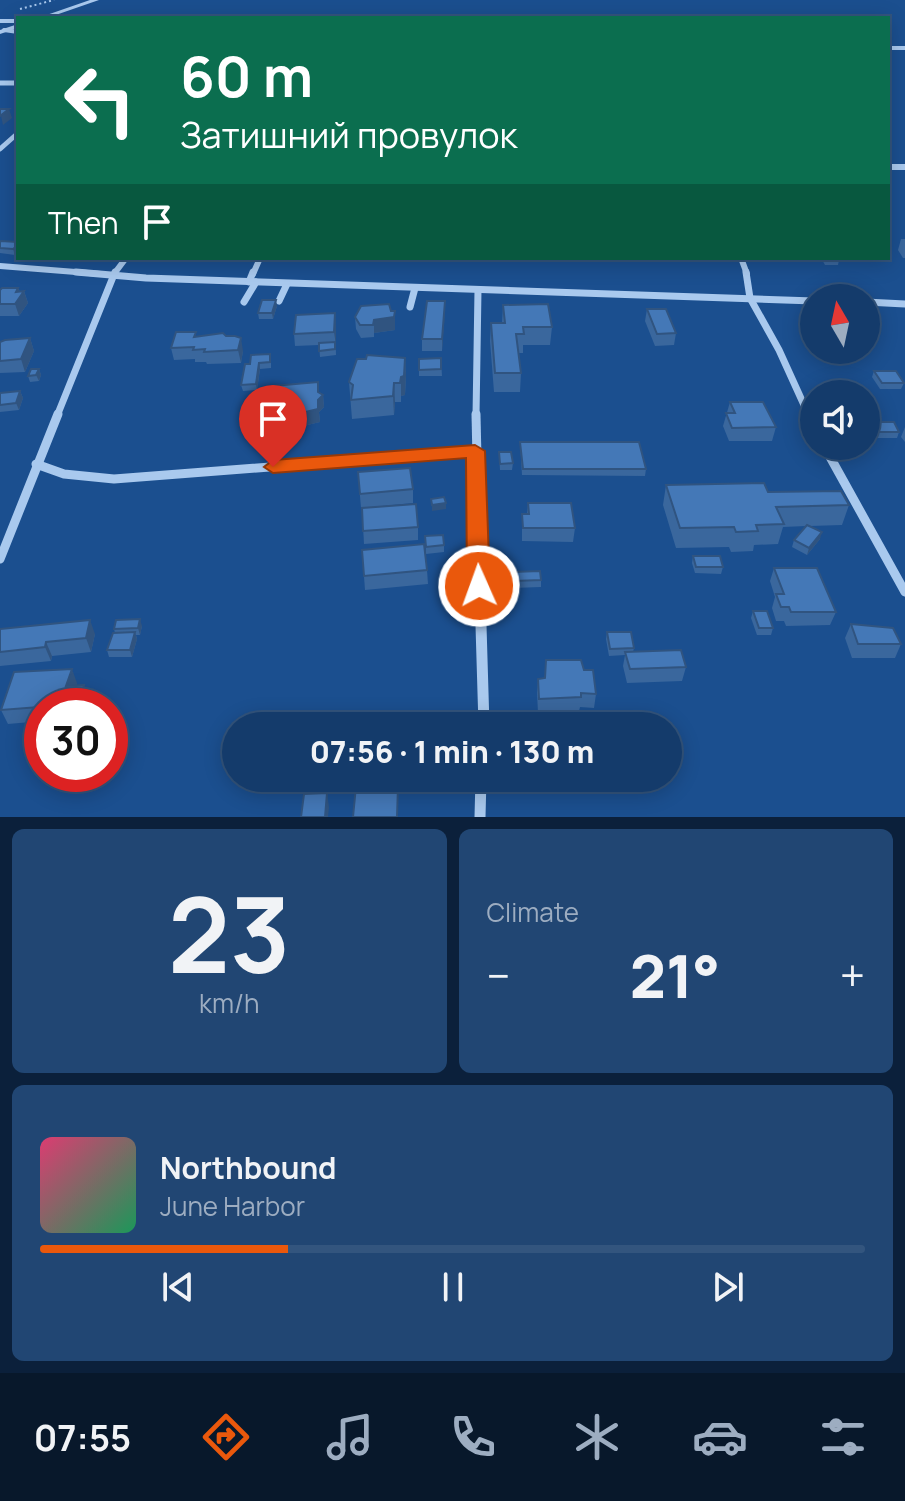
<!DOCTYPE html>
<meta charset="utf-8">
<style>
:root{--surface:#143b6b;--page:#214673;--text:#f1f3f6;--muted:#9dadc1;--line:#33557e;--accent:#ea580c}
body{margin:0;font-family:Manrope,sans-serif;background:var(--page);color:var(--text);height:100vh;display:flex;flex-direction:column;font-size:30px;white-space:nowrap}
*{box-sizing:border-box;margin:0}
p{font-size:26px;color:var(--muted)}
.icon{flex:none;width:44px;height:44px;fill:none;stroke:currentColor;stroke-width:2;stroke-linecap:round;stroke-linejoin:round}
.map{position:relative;height:817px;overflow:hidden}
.details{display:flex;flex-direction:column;gap:12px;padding:12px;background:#0b203b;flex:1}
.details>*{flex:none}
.banner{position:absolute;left:16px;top:16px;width:874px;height:244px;border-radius:0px;box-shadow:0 4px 20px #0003,0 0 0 2px var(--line);background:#0b6e4f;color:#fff;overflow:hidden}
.needle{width:52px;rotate:351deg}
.tools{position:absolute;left:800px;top:284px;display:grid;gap:16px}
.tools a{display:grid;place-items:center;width:80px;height:80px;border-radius:50%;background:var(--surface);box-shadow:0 4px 20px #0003,0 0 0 2px var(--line);font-size:40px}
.speed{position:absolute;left:24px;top:688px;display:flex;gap:16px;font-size:40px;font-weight:700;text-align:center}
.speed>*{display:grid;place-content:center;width:104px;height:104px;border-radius:50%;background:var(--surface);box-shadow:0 4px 20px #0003,0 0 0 2px var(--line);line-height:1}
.speed .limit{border:12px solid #d22;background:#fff;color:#111}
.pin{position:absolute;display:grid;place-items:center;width:68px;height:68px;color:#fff;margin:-82px -34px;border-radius:50% 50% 50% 0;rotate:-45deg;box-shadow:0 0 8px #0007}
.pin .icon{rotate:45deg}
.me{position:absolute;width:88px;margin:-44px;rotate:358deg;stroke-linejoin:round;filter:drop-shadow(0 0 6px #0008)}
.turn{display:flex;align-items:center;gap:28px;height:168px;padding:0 32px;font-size:36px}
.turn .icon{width:104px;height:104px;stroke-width:2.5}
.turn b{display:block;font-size:56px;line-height:68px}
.then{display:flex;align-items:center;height:76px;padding:0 32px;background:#0003;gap:16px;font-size:30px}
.big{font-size:60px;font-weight:800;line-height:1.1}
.details .card{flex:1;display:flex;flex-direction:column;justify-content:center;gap:12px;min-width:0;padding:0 28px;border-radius:12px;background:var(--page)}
.details .dial{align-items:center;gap:0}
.dial b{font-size:104px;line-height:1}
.song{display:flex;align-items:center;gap:24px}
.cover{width:96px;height:96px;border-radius:12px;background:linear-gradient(135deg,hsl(340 70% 55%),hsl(150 70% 35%))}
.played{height:8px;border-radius:4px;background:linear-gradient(90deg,var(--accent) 30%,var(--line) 30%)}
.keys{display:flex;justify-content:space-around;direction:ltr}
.heat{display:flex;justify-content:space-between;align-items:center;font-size:44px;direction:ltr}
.details .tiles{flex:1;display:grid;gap:12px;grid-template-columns:1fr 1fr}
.card:last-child{grid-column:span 2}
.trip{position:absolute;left:222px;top:712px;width:460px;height:80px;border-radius:40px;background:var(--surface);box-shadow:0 4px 20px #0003,0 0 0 2px var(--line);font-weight:800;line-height:80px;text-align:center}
.dock{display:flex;height:128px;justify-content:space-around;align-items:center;background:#08182b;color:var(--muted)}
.dock .icon{width:56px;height:56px}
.dock .current{color:var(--accent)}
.dock b{font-size:36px;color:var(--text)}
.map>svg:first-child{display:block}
</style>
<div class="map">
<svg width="905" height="817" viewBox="0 0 905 817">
<rect width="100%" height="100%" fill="#1b4f8f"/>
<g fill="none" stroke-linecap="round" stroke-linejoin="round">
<polyline stroke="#a9c9ee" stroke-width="2" stroke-dasharray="2 3" stroke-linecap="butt" points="20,9 54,0"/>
<g stroke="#a9c9ee" stroke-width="4">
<polyline points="0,21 18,21"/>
<polyline points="4,30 18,32"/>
<polyline points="888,48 905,48"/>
</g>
<g stroke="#a9c9ee" stroke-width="5">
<polyline points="0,83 18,83"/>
<polyline points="0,149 18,133"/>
</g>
<g stroke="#a9c9ee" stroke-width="6">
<polyline points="888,167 905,167"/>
<polyline points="741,258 747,274"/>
<polyline points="0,266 101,274"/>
<polyline points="114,274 126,258"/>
<polyline points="253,274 260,258"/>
</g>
<g stroke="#a9c9ee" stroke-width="7">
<polyline points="76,272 146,278 814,301"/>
<polyline points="746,272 750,298 779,350 809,416"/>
<polyline points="249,282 253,272"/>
<polyline points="279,301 287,284"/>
<polyline points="244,302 256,282"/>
<polyline points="866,302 905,304"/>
<polyline points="410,307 415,288"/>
<polyline points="57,416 115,272"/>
<polyline points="476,416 478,290"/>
</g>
<g stroke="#a9c9ee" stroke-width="9">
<polyline points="476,414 480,594"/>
<polyline points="808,414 814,427"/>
<polyline points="824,446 905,592"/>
<polyline points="36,464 64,474 114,479 475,451"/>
<polyline points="0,559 58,414"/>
</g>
<g stroke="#a9c9ee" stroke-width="11">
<polyline points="480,592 484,726"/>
<polyline points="480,817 481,778"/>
</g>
<g fill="#a9c9ee" fill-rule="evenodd">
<polygon points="90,0 99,0 47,18 38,18"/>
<polygon points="18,24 18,28 0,34 0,30"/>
</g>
</g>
<g fill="#3a679d">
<polygon points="901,239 905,239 905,258 903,258 898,250"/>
<polygon points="0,242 18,242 15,255 0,253"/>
<polygon points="821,258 838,258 839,260 838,265 825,265"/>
<polygon points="18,288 20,292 24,291 28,303 19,316 0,316 0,290"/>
<polygon points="445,301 442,351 422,351 422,339"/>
<polygon points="503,305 552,327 550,345 523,345 523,353 519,353 521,373 520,392 494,392 490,341 491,323 502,323"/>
<polygon points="277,306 273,319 259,319 258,313"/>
<polygon points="647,309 676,333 674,345 655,346 645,321"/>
<polygon points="335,313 336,355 320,357 319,345 295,346 294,334"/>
<polygon points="355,317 395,323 395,330 374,333 374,337 361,338 356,329"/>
<polygon points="197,337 243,351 241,363 207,364 206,362 195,362 195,359 174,360 171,348"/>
<polygon points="30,338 34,351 25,372 0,373 0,342"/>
<polygon points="833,350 856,350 855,354 839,358"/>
<polygon points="405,358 406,376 405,395 401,396 401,402 395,402 394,415 352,419 349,382"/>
<polygon points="441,358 442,376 419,376 419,359"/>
<polygon points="271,360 271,368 260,369 257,390 243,391 241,385 250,364"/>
<polygon points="39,369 41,375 39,381 30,382 28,376"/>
<polygon points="874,371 904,383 901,389 880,389 872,377"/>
<polygon points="20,391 23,398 19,410 0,412 0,393"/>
<polygon points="319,392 323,395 324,407 319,412 320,422 295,428 274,425 269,399"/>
<polygon points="730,402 776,427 772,441 729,441 723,426"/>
<polygon points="869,422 899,432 897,438 872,438 866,428"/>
<polygon points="905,427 905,442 901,437"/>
<polygon points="520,442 646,469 645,476 522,475"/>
<polygon points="499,452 513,463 512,470 500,470"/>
<polygon points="358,472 413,489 413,503 361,508"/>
<polygon points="666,485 768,492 849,505 842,525 810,526 820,539 807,555 792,547 794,540 806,526 783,527 778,544 754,545 753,551 731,552 729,547 676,548 663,505"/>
<polygon points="528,503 575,528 573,542 522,541 522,514 527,514"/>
<polygon points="362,508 418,527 418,540 364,544"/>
<polygon points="425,536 444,545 444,552 426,554"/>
<polygon points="362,550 427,570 428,584 365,590"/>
<polygon points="693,556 723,567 721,574 695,573 692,563"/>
<polygon points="774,568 836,612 830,625 786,626 784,621 776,621 772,608 775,597 770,581"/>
<polygon points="512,572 541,580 541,587 513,588"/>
<polygon points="753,611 773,628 771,635 757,635 751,618"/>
<polygon points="851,624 901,644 895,658 852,658 845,638"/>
<polygon points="142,626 140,635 136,635 137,639 132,657 109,657 107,650 115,633 114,629"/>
<polygon points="0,629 95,634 91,652 52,656 51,661 0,666"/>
<polygon points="607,632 634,648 633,652 686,667 682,681 627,683 623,666 625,655 609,656 606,639"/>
<polygon points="584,670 596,694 594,708 580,707 579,711 538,713 537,693 538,679 544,678"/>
<polygon points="77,683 76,685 90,699 88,706 42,706 42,721 8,724 1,710"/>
</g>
<g fill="#305480">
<polygon points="9,109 12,118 3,125 1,116"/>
<polygon points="18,245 18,252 15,255 13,249"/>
<polygon points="18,288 21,296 24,291 28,303 19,316 15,304 16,292"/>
<polygon points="276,300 277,306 273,319 272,313"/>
<polygon points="445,301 445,313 442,351 442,339"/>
<polygon points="395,311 395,330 374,333 374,337 374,320"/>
<polygon points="335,313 336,325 336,345 334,332"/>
<polygon points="30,338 34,351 25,372 21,359"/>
<polygon points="241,338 243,351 241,363 238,350"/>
<polygon points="841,350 856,350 855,354 839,358"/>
<polygon points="405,358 406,376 405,395 401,396 401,402 401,377"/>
<polygon points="259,363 260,369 257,390 256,384"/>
<polygon points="39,369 41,375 39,381 36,375"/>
<polygon points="318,382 319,398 323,395 324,407 319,412 320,422 295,428 293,415"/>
<polygon points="394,383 395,402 394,415 393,396"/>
<polygon points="20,391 23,398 19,410 16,403"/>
<polygon points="446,503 446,509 432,511 432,505"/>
<polygon points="822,532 820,539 807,555 809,548"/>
<polygon points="140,619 142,626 140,635 138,628"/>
<polygon points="90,620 95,634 91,652 86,638"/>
<polygon points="135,632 137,639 132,657 130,650"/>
<polygon points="46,642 52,656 51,661 45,647"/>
<polygon points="72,669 77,683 72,700 66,686"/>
<polygon points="84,685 90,699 88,706 79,706 78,704"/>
<polygon points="327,793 329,807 328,817 325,817"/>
</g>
<g fill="#4478b7" stroke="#305480" stroke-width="2">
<polygon points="0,109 9,109 0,116"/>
<polygon points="1,241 18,242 18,245 13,249 0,248 0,242"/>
<polygon points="2,288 18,288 16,292 24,291 15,304 0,304 0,290"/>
<polygon points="262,300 276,300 272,313 258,313"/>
<polygon points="427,301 445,301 442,339 422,339"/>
<polygon points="389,304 391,311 395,311 394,317 374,320 373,325 360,325 355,317 361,306"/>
<polygon points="548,304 552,327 523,327 524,334 516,334 521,373 495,373 491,323 505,323 503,305"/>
<polygon points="647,309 666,309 676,333 657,334"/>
<polygon points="335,313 334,332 294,334 296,315"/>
<polygon points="176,332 196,332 194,337 223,333 226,336 235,336 241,338 238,350 204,352 205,349 193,350 194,347 171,348"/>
<polygon points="30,338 21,359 0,361 0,342 5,340"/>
<polygon points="335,342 335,349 319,351 319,343"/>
<polygon points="270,354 270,362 259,363 256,384 241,385 245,364 250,364 251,355"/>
<polygon points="367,355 405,358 404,376 401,377 400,383 394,383 393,396 351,400 353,385 349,382 357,359 366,359"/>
<polygon points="441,358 441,369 419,370 419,359"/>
<polygon points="31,369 39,369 36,375 28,376"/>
<polygon points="874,371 896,371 904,383 882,383"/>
<polygon points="318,382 318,392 323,395 318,400 318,409 293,415 272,412 272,403 269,399 273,386"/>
<polygon points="20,391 16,403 0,405 0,393"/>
<polygon points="730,402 763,402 776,427 732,428 726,413 735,413"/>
<polygon points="869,422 894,422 899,432 874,432"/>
<polygon points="520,442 639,442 646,469 523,469"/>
<polygon points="499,452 511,452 513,463 500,464"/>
<polygon points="410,468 413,489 360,494 358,472"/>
<polygon points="764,483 768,492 841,491 849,505 776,507 784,524 756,525 758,531 736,532 734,527 680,528 666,485"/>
<polygon points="444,497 446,503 432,505 431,499"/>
<polygon points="528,503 571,503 575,528 523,528 522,514 529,514"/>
<polygon points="416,504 418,527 363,531 362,508"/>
<polygon points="807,525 822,532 809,548 794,540"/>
<polygon points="443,535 444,545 426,547 425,536"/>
<polygon points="424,544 427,570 364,576 362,550"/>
<polygon points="693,556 720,556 723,567 696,567"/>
<polygon points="774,568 817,568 836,612 791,612 789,607 781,607 776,594 784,594"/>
<polygon points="540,571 541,580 514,581 512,572"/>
<polygon points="753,611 767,611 773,628 759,628"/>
<polygon points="140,619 138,628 114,629 116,620"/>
<polygon points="90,620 86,638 46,642 45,647 0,652 0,629"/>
<polygon points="851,624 893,628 901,644 858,644"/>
<polygon points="135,632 130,650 107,650 113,633"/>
<polygon points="607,632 631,632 634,648 610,649"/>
<polygon points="681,650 686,667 630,669 625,652"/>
<polygon points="546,660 581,660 584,670 593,670 596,694 581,693 581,697 539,699 538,679 545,678"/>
<polygon points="72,669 66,686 84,685 78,704 1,710 14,672"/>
<polygon points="356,786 398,786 397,817 353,817"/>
<polygon points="327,793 325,817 301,817 304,794"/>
</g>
<polygon fill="#ea580c" stroke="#983908" stroke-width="2" points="475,445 485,451 490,586 487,592 479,595 471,592 467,586 466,458 273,473 264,467 273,460"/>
</svg>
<div class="tools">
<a><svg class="needle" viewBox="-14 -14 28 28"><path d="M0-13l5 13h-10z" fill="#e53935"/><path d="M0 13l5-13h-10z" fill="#9dadc1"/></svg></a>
<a><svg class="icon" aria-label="sound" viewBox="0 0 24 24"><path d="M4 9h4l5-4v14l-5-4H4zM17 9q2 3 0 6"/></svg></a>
</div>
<div class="speed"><div class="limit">30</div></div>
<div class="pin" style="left:273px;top:467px;background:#d93025"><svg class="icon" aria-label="arrive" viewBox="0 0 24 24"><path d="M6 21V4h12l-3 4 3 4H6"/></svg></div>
<svg class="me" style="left:479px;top:586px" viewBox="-20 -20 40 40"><circle r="17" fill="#ea580c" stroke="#fff" stroke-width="3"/><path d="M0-11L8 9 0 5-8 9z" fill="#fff"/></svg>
<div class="trip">07:56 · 1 min · 130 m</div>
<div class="banner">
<div class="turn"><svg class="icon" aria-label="left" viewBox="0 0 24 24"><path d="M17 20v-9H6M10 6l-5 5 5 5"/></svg><div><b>60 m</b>Затишний провулок</div></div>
<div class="then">Then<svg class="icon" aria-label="arrive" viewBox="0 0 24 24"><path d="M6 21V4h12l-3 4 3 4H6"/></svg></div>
</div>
</div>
<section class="details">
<div class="tiles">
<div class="card dial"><b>23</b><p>km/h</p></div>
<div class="card"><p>Climate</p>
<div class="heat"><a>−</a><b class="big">21°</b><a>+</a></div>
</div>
<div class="card">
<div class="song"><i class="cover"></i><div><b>Northbound</b><p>June Harbor</p></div></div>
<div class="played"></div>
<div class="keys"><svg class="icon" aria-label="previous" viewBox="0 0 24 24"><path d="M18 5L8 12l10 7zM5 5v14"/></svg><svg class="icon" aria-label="pause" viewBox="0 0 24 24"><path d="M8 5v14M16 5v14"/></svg><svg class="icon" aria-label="next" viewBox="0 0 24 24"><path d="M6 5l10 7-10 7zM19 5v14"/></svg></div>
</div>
</div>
</section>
<nav class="dock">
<b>07:55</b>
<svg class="icon current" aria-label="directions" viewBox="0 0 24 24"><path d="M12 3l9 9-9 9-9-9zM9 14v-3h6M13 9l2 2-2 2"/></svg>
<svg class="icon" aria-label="music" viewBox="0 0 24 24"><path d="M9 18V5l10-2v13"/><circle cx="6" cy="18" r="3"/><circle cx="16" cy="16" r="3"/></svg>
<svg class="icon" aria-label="phone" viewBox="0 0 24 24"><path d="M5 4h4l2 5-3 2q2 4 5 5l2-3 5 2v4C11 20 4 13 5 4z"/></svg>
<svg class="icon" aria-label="climate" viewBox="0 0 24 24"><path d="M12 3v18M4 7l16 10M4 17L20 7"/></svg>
<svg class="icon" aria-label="car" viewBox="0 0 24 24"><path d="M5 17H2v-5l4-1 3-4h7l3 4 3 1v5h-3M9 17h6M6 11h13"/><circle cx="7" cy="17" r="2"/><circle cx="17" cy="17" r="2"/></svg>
<svg class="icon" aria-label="filters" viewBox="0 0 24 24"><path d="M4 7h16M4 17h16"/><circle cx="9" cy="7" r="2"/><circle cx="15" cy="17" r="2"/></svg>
</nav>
